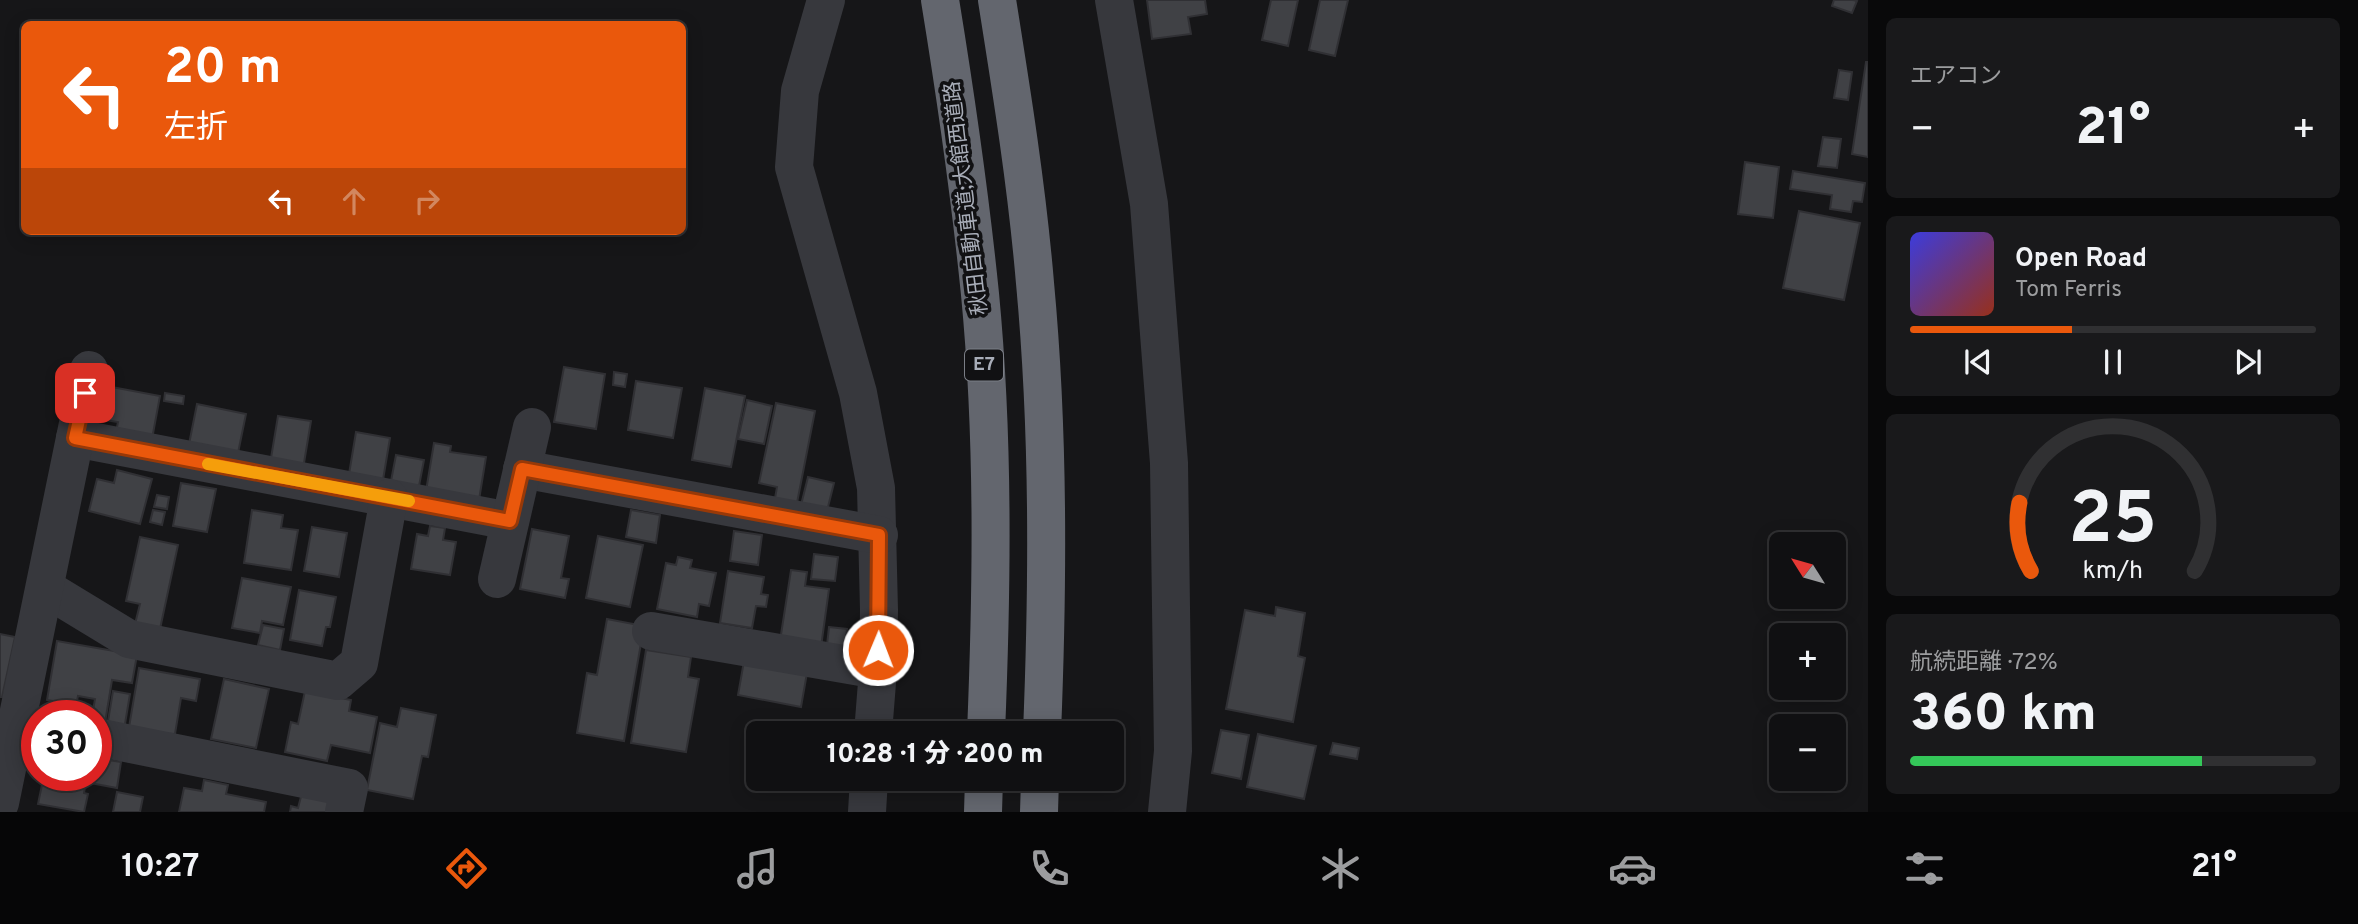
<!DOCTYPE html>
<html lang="ja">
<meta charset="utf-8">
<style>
:root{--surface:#101012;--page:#19191b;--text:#f1f3f6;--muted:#9c9d9f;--line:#303032;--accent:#ea580c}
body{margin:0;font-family:Overpass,"Noto Sans JP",sans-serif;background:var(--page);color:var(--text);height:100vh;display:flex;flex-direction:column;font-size:26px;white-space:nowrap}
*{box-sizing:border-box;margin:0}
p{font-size:23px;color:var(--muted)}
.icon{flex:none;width:38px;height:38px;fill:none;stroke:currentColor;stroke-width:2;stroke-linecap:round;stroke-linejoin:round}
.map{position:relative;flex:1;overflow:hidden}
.drawer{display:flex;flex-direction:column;gap:18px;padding:18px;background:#09090a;width:490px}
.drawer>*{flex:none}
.hud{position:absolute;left:21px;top:21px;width:665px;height:214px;border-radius:10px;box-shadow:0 4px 18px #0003,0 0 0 2px var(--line);background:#ea580c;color:#fff;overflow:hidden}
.needle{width:46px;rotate:307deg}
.controls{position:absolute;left:1769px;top:532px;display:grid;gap:14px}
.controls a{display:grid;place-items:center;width:77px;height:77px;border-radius:10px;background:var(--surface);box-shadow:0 4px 18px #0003,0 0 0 2px var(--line);font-size:35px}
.speed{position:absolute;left:21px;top:700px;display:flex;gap:14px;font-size:35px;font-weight:700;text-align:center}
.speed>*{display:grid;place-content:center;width:91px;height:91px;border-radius:50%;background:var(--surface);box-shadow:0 4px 18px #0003,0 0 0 2px var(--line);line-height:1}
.speed .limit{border:10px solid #d22;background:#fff;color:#111}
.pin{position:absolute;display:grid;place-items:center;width:60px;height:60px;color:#fff;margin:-30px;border-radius:14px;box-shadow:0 4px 10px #0006}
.me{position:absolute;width:77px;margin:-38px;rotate:1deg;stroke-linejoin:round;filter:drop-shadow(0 0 5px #0008)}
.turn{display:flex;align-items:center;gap:24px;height:147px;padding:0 28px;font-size:32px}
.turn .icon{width:91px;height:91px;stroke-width:2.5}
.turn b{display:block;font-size:49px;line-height:60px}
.lanes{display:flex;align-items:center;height:66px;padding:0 28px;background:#0003;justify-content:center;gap:35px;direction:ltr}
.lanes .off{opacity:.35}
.big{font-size:52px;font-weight:800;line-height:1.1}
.drawer .widget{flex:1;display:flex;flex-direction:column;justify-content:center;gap:10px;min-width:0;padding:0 24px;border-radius:10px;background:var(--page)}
.drawer .dial{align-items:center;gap:0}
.dial svg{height:182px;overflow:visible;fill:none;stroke:var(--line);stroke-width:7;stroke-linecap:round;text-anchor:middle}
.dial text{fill:var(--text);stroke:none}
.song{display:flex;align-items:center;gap:21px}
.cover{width:84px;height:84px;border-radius:10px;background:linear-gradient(135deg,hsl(240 70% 55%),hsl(10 70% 35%))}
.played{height:7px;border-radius:4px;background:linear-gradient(90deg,var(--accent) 40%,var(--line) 40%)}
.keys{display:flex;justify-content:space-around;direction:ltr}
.heat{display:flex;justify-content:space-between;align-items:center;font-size:38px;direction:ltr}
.charge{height:10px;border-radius:5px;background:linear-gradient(90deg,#34c759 72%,var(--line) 0)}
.trip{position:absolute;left:746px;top:721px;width:378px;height:70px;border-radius:10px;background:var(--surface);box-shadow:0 4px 18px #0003,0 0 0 2px var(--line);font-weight:800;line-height:70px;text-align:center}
.tabs{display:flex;height:112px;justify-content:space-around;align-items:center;background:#060607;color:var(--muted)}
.tabs .icon{width:49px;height:49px}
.tabs .active{color:var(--accent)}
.tabs b{font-size:32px;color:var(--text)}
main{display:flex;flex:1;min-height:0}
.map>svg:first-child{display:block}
</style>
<main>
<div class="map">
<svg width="1868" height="812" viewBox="0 0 1868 812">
<rect width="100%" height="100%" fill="#161618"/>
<g fill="#404145" stroke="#303034" stroke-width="2">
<polygon points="1147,0 1205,0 1207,14 1188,17 1191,34 1152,39"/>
<polygon points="1271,0 1298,0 1288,46 1262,40"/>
<polygon points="1320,0 1348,0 1335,56 1309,50"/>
<polygon points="1834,0 1853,0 1857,1 1852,13 1832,6"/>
<polygon points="1866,62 1868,62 1868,157 1852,154"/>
<polygon points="1839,70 1852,72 1848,100 1834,98"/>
<polygon points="1823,137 1841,139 1837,168 1818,166"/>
<polygon points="1745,162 1779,167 1773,218 1738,214"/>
<polygon points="1793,171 1865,183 1862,202 1853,201 1851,212 1830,209 1832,195 1790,189"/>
<polygon points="1799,211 1860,223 1844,300 1783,288"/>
<polygon points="564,367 605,374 596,429 554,422"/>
<polygon points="614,372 627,374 625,387 613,385"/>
<polygon points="636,381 682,388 673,438 628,430"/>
<polygon points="101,385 160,396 152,439 116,432 118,422 104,420 107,402 97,400"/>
<polygon points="705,388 745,396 731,467 692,460"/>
<polygon points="165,393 184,396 183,404 164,401"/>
<polygon points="747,400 772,406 764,444 738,439"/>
<polygon points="776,403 815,411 796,508 774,504 777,487 759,483"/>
<polygon points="197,404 246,414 238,453 189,444"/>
<polygon points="278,416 311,421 303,469 270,464"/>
<polygon points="356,432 390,438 382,486 348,480"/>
<polygon points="434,443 451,446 450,452 486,457 479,500 426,491"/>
<polygon points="396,455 424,460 419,486 391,481"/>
<polygon points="117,470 152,479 140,524 89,511 97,479 114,483"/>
<polygon points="808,477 834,483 827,511 801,505"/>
<polygon points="181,483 216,489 207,532 173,526"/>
<polygon points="157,495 169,497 167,509 154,507"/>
<polygon points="153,510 165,512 162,525 150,522"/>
<polygon points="252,510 283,515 281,528 298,530 291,570 244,563"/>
<polygon points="631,510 660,515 656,543 626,537"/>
<polygon points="430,526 445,528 443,540 456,542 450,575 411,569 417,534 428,536"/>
<polygon points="312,527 347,533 339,577 304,571"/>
<polygon points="532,529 569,536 561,578 569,579 565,598 520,589"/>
<polygon points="734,531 762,535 758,565 730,561"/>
<polygon points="598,536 643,545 630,607 586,598"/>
<polygon points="140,537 178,545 160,629 135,624 140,604 126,601"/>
<polygon points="814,554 838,557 835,581 811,579"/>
<polygon points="678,557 692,560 690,568 716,573 709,606 699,604 697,617 657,609 666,563 676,565"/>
<polygon points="791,570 807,572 805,586 829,589 821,647 780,641"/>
<polygon points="728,571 764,577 761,594 768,595 766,607 756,606 752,628 720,623"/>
<polygon points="242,578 291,587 283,625 262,621 260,633 232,628"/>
<polygon points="299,590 336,597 330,627 326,627 322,646 290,640"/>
<polygon points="1276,607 1305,613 1298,656 1305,658 1293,722 1226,709 1245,610 1275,616"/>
<polygon points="607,619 644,626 624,741 577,733 587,673 597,675"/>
<polygon points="263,625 284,629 280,650 258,645"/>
<polygon points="829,627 847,629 845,647 827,645"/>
<polygon points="0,634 15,637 2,697 0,697"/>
<polygon points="57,641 137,655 132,683 112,680 105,723 96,721 96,716 92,716 95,699 78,696 76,705 47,700"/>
<polygon points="646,650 691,657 688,677 699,679 686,752 631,743"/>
<polygon points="744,661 807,673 801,707 738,695"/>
<polygon points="139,668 200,679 196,701 181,698 175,734 128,733"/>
<polygon points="224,679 269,689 256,748 211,739"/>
<polygon points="113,691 130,694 124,730 107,727"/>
<polygon points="305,691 351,700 349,711 377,717 370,753 331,745 327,761 285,752 291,722 298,724"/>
<polygon points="401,708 436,715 428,757 422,756 413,799 367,790 380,723 397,727"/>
<polygon points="1221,730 1249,735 1241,779 1212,773"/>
<polygon points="1258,734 1316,746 1304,799 1247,787"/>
<polygon points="1333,743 1359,748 1357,759 1330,754"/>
<polygon points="96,758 121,762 117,788 90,783 92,775 96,775"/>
<polygon points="44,775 87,775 84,793 88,794 84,812 38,804"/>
<polygon points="204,780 228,785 226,794 266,802 264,812 179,812 184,788 202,791"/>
<polygon points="117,792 143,797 140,812 113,812"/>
<polygon points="302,793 330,799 328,812 290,812 291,806 298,808"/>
</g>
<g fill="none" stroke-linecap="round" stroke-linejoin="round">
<g stroke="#37383d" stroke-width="38">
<polyline points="826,0 800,91 794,167 858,393 876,488 879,610 878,670 873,733"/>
<polyline points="1114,0 1149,204 1169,463 1173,751 1167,812"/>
<polyline points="75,438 510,521"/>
<polyline points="522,469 879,535"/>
<polyline points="497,579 532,427"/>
<polyline points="45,588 129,639 338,681 359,663 389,498"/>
<polyline points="651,631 878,670"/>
<polyline points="96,737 349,788 344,812"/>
<polyline points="0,803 89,370"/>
<polyline points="867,812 869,779"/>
</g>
<g stroke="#63666e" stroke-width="38">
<path d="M940,0C956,98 970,195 980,294C994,439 992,587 986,733"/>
<path d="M997,0C1012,94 1027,188 1035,283C1049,433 1048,584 1042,733"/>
<polyline points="983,812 984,779"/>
<polyline points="1039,812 1040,779"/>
</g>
</g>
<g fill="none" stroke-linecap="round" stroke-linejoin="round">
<defs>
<polyline id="route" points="85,393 75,438 510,521 522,469 879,535 878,650"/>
</defs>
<use href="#route" stroke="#983908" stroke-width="18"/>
<use href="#route" stroke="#ea580c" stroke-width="12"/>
<polyline stroke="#f59e0b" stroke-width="12" points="208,464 409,501"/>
</g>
<g text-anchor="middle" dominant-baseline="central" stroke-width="7" stroke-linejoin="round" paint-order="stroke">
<rect fill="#111113" stroke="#7b7e86" stroke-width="2" x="965" y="349.5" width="38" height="31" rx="5"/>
<g font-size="19" font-weight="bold" fill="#a8adb8">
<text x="984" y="365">E7</text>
</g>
<g font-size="21" fill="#a8adb8" stroke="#111113">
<text transform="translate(967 198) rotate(-97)">秋田自動車道;大館西道路</text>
</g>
</g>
</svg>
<div class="controls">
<a><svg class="needle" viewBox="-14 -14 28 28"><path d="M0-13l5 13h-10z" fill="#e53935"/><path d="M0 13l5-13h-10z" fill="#9c9d9f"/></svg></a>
<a>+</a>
<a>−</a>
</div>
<div class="speed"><div class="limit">30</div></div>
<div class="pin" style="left:85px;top:393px;background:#d93025"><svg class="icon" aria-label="arrive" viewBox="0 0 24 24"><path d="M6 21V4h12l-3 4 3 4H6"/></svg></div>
<svg class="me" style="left:878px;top:650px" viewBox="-20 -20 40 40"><circle r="17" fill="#ea580c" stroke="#fff" stroke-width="3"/><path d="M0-11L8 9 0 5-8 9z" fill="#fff"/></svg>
<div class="trip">10:28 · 1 分 · 200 m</div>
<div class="hud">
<div class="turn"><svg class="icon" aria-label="left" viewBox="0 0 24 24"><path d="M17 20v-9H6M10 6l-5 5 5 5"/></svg><div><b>20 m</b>左折</div></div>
<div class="lanes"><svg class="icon" aria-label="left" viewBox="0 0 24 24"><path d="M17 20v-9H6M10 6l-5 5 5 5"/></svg><svg class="icon off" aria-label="ahead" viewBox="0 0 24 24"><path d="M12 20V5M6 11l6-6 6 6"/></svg><svg class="icon off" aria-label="right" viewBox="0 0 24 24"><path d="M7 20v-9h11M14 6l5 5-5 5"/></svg></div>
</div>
</div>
<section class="drawer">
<div class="widget"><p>エアコン</p>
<div class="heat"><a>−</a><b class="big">21°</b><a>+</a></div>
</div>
<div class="widget">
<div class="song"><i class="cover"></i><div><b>Open Road</b><p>Tom Ferris</p></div></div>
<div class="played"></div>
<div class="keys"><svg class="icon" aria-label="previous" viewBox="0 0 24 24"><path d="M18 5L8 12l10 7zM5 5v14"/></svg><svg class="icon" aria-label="pause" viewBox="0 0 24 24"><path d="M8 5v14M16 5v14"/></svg><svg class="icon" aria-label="next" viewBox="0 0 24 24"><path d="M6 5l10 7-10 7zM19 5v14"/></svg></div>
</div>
<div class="widget dial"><svg viewBox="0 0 100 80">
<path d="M14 69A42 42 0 1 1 86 69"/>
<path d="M14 69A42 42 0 0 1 9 39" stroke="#ea580c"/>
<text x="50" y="56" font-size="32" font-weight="700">25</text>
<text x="50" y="72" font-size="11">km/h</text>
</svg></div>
<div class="widget"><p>航続距離 · 72%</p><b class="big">360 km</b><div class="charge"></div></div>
</section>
</main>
<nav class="tabs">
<b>10:27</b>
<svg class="icon active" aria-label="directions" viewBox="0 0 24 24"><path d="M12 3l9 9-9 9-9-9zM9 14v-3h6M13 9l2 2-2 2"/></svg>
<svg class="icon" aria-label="music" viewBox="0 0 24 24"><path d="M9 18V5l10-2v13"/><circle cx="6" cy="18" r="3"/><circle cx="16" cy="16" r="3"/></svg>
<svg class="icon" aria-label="phone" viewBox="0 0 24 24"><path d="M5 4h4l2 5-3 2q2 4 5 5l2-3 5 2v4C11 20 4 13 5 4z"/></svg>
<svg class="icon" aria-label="climate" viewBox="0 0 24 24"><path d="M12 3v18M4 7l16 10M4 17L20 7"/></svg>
<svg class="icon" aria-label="car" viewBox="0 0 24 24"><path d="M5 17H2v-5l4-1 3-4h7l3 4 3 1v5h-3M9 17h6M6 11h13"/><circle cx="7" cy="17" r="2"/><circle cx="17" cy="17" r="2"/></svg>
<svg class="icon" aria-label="filters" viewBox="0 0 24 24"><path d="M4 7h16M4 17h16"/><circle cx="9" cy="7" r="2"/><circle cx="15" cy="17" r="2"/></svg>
<b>21°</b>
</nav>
